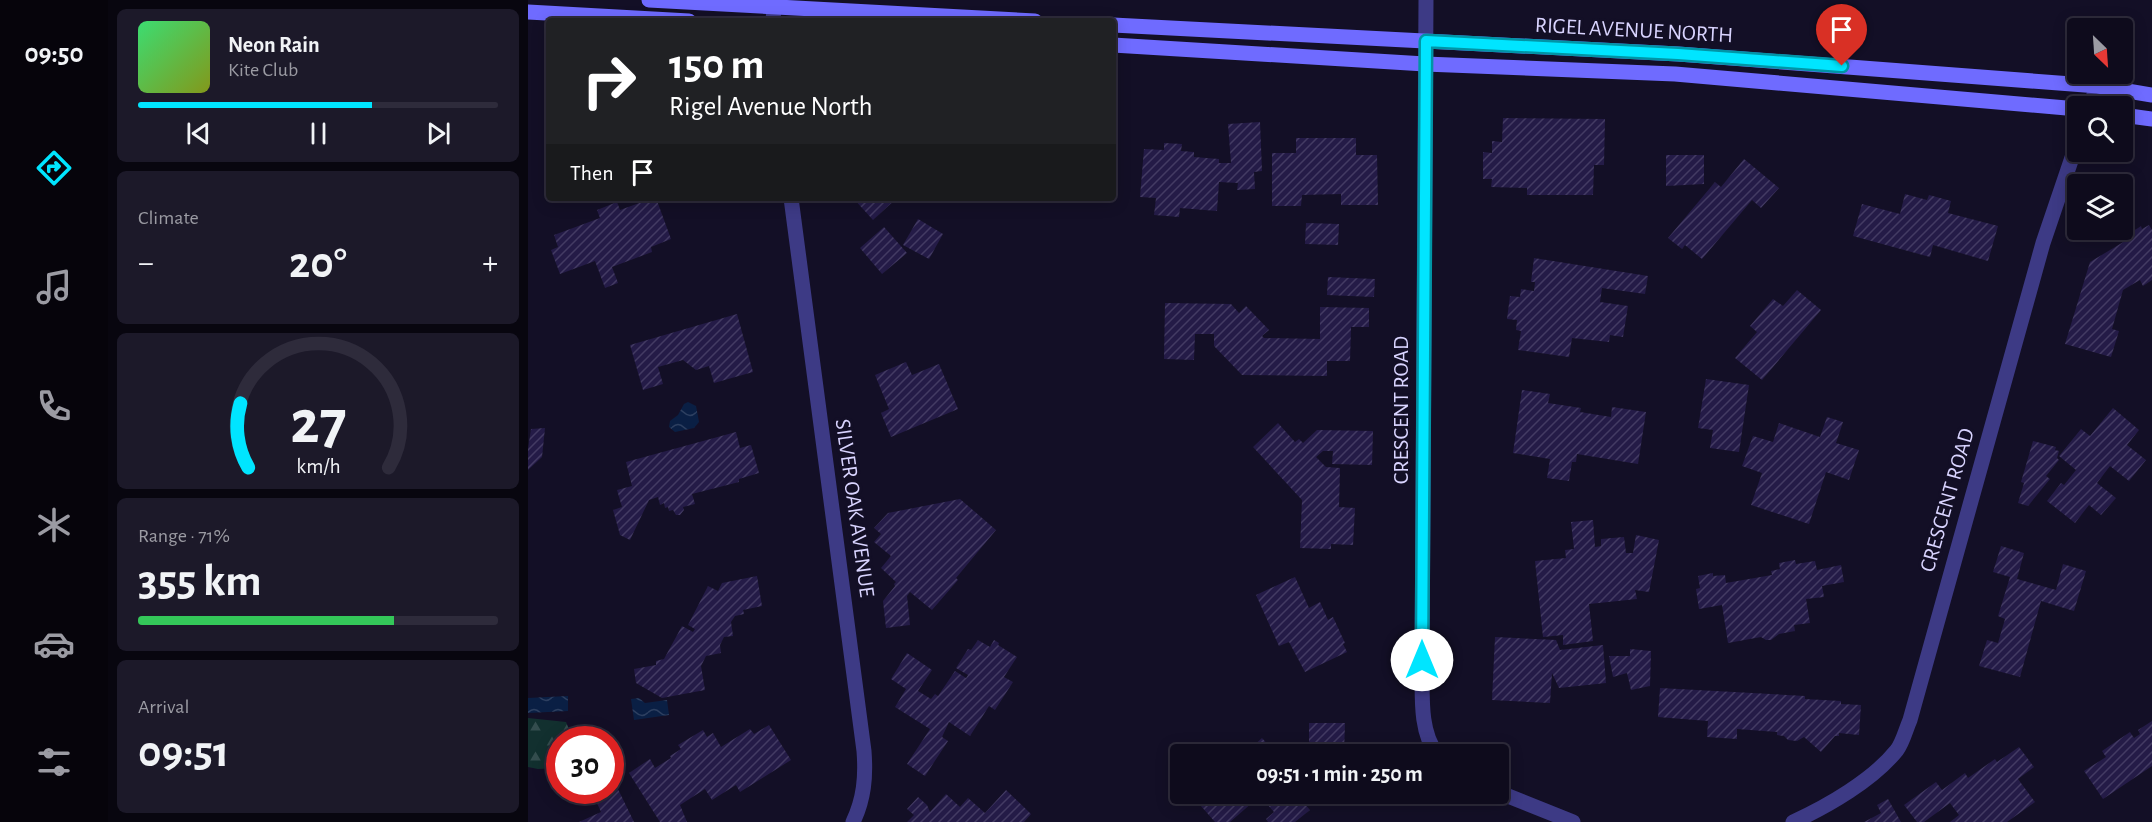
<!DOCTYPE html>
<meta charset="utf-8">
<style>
:root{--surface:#0e0b1c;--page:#1c1929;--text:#f1f3f6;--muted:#9b9ba3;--line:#2e2b3b;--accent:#00e5ff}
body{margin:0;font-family:"Alegreya Sans",sans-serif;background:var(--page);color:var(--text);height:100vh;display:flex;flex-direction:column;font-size:22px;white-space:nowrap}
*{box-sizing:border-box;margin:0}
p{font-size:20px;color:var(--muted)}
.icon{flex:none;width:33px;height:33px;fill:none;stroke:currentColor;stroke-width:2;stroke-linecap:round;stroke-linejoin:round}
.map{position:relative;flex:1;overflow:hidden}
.sheet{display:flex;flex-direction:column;gap:9px;padding:9px;background:#08060f;width:420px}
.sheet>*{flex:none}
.top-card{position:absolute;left:18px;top:18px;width:570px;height:183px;border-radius:6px;box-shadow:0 3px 15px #0003,0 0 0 2px var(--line);background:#202124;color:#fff;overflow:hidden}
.needle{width:39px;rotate:155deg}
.tools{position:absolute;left:1539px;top:18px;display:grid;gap:12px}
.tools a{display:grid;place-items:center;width:66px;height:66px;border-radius:6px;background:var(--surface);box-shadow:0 3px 15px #0003,0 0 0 2px var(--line);font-size:30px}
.speed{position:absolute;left:18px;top:726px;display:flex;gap:12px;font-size:30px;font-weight:700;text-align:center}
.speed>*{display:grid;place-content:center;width:78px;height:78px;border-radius:50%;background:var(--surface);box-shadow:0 3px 15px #0003,0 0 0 2px var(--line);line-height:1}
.speed .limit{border:9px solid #d22;background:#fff;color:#111}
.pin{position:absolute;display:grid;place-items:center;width:51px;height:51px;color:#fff;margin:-62px -26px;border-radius:50% 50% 50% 0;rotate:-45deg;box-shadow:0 0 6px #0007}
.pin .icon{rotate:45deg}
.me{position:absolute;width:66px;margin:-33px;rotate:0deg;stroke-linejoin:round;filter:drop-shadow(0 0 4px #0008)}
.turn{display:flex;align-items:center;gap:21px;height:126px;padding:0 24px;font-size:27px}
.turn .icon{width:78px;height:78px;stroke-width:2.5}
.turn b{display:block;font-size:42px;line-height:51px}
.then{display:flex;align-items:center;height:57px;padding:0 24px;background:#0003;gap:12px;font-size:22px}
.big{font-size:45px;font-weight:700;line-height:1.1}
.sheet .tile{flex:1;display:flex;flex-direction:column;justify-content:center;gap:9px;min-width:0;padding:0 21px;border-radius:9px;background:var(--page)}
.sheet .dial{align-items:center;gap:0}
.dial svg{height:156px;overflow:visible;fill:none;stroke:var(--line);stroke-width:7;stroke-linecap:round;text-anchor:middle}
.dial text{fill:var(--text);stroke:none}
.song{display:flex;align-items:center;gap:18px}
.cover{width:72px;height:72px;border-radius:9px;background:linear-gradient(135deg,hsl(140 70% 55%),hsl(70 70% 35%))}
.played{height:6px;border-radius:3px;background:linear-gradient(90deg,var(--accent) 65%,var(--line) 65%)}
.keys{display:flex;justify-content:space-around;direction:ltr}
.heat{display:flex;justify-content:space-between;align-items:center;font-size:33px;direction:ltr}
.charge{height:9px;border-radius:4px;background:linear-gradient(90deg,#34c759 71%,var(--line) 0)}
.trip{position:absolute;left:642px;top:744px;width:339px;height:60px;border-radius:6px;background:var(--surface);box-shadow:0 3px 15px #0003,0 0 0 2px var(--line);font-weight:700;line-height:60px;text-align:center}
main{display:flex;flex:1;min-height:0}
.dock{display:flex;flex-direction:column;width:108px;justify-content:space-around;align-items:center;background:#06040b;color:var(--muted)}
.dock .icon{width:42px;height:42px}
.dock .current{color:var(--accent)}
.dock b{font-size:27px;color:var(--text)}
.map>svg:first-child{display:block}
</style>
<main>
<nav class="dock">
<b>09:50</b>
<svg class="icon current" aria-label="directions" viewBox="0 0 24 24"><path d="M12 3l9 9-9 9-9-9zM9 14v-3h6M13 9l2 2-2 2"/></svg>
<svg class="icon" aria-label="music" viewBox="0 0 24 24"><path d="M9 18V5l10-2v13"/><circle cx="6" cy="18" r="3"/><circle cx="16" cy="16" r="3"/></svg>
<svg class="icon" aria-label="phone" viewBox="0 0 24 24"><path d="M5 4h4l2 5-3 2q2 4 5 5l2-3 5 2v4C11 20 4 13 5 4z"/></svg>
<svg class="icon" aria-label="climate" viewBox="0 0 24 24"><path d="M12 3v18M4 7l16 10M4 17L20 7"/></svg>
<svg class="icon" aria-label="car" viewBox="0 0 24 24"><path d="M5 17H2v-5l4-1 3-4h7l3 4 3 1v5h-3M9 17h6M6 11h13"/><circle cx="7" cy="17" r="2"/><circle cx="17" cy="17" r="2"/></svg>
<svg class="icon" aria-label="filters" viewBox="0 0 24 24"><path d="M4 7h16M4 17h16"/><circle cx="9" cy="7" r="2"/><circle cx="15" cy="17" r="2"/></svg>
</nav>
<section class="sheet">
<div class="tile">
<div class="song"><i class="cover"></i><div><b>Neon Rain</b><p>Kite Club</p></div></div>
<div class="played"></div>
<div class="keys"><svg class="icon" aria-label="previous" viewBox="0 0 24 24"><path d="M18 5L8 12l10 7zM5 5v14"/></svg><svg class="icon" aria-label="pause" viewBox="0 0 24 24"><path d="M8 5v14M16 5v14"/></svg><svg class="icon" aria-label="next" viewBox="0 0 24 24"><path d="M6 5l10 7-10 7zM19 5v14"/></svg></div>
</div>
<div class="tile"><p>Climate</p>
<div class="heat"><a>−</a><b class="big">20°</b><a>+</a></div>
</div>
<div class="tile dial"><svg viewBox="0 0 100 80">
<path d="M14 69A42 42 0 1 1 86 69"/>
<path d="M14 69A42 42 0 0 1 10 36" stroke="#00e5ff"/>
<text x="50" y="56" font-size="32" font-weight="700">27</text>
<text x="50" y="72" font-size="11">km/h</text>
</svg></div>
<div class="tile"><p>Range · 71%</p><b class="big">355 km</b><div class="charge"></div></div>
<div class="tile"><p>Arrival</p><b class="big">09:51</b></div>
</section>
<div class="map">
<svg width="1624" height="822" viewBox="0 0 1624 822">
<defs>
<pattern id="forest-firs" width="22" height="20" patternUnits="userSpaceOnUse" patternTransform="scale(1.5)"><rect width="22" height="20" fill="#12302f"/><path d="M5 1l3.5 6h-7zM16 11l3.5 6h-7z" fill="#344d4e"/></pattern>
<pattern id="water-waves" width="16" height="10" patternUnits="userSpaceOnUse" patternTransform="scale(1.5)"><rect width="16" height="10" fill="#0a1f44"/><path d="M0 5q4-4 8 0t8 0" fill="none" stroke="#2d3f60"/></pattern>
<pattern id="building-hatch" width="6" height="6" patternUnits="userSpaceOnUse" patternTransform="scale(1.5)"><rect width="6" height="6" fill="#241b47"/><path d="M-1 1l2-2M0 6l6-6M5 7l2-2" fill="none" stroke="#433b63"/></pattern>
</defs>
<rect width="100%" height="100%" fill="#130f26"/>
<polygon fill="url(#forest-firs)" points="0,718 38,722 45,739 32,740 31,766 29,768 10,769 0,767"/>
<g fill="url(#water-waves)">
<polygon points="160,402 168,406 171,422 166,428 147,432 141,427 142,421 150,415 156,404"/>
<polygon points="40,696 40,711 0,713 0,698"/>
<polygon points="111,698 117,703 139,700 141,715 106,720 103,699"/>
</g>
<g fill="url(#building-hatch)">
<polygon points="975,118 1077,119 1076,165 1066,165 1065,195 999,195 999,188 963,187 964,179 955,179 955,152 964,153 964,141 974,142"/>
<polygon points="732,122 734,171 726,172 727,189 709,190 710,183 691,182 689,211 652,208 651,217 626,215 628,198 612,197 616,149 636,150 636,143 654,144 653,151 666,152 666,157 691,159 691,163 703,163 700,124"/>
<polygon points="768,138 828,138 828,155 849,155 850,205 813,205 813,194 774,195 773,206 744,206 744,153 768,153"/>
<polygon points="1138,155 1176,155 1176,184 1138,186"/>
<polygon points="1216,159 1251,188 1233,208 1224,200 1174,259 1157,245 1154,249 1140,238 1187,182 1193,187"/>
<polygon points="1377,194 1399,200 1401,195 1423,201 1420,213 1470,226 1460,261 1405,245 1402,257 1325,236 1334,204 1372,214"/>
<polygon points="125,198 128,198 143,239 123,247 124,252 84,267 90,283 77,288 67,261 32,274 23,250 30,247 26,235 72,218 69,210 89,202 92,210"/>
<polygon points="325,198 369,198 345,220"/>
<polygon points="390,219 415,234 401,259 375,245"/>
<polygon points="778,223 811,224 810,245 777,244"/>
<polygon points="1621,225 1624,230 1624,280 1615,286 1612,280 1595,290 1584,329 1591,331 1583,357 1537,344 1562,262 1597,241 1595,238 1613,226 1614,229"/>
<polygon points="356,227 379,253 354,274 332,248"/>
<polygon points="1006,258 1120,276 1117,294 1074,288 1072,302 1100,306 1095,337 1082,335 1081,342 1044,338 1041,357 990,350 993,331 988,330 989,320 979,319 982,296 992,297 993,289 1006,291 1007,282 1003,282"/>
<polygon points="800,277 847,279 846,297 799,295"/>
<polygon points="1269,290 1293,310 1234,380 1207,358 1229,332 1222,326 1245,299 1255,306"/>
<polygon points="637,303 703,304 711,313 718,306 741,330 734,336 736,338 792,339 792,307 841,308 841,327 823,327 822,361 799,361 799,376 714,375 686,346 686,334 667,334 666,360 636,359"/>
<polygon points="209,314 225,372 186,383 181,366 168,370 155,360 130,367 135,384 115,390 102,345"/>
<polygon points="378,362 384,375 411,364 430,409 363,437 353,413 361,409 347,375"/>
<polygon points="1178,379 1221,385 1211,452 1182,448 1185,430 1170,428"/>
<polygon points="994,390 1022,394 1020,403 1053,408 1052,412 1083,417 1084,407 1118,412 1110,464 1049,454 1048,462 1044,462 1041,481 1019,478 1022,459 985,453"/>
<polygon points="1585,408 1611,430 1599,445 1618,460 1601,481 1582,466 1569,483 1588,498 1573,515 1561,505 1547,523 1519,501 1533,483 1536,485 1548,470 1531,456 1553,429 1562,436"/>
<polygon points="1299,417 1315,422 1308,443 1331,450 1321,480 1298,472 1281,524 1223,505 1234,473 1214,466 1225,436 1245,442 1251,423 1292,437"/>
<polygon points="750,423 767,442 771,439 775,443 789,430 845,431 844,465 804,464 805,451 795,451 788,457 798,467 812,468 811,507 827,508 825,545 803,544 803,549 772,548 774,500 725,447"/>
<polygon points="17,428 14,457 0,470 0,449 3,429"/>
<polygon points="208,432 212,448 223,445 231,473 211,479 211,482 164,494 167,504 155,507 156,510 152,515 148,515 145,510 141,511 140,507 137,508 136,503 132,505 130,497 121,500 102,540 92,535 85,510 94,507 89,490 104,486 98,462"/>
<polygon points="1505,441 1528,447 1527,450 1531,451 1529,458 1531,460 1518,476 1522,479 1500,506 1490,503 1496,483 1493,482"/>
<polygon points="432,499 468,530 428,578 430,580 404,610 382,592 379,596 382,625 358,628 355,601 367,586 366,584 368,582 353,568 363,556 346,542 353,534 346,528 360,513"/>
<polygon points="1065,520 1067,547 1073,546 1073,539 1096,537 1098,553 1105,553 1108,535 1131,540 1121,592 1107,590 1109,599 1061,604 1065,641 1035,645 1035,635 1015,637 1007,561 1038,558 1037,550 1046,549 1043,522"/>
<polygon points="1473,546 1496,553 1489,579 1528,590 1535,564 1558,571 1546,611 1513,601 1492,677 1451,666 1459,640 1470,643 1477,619 1470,616 1482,577 1465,572"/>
<polygon points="1267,560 1268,564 1287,561 1289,570 1313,565 1316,582 1294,586 1296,597 1278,599 1282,623 1266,625 1267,631 1251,634 1243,640 1238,640 1233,637 1200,643 1194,605 1171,609 1168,589 1172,588 1170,576 1185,573 1185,576 1197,575 1198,583 1244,575 1243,571 1252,569 1251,563"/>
<polygon points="229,576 234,606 215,610 216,614 207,616 203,622 205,636 196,637 192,645 193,653 178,656 173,666 177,690 134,698 108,683 106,669 128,665 128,661 136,659 154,626 165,632 167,629 160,625 180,586 190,591 194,583"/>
<polygon points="767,577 781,608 792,602 800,620 805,617 817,643 815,644 819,652 777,672 761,642 751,646 728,595"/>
<polygon points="967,637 1028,640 1032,650 1075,645 1078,683 1031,688 1024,673 1022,703 964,700"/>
<polygon points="450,640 462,647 466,640 471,643 470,645 489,657 476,677 485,682 467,710 461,706 442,736 421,722 414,737 420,741 397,776 379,764 402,729 367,707 378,689 363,679 379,653 404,670 390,691 403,699 407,694 410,696 427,671 438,678 440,675 428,668 440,649 443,650"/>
<polygon points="1102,649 1123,651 1122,686 1103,690 1099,673 1085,677 1081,656 1102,656"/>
<polygon points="1132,688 1277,696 1277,699 1313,701 1313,704 1333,705 1331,735 1311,733 1311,736 1307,736 1293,752 1276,737 1269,741 1260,740 1256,736 1249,735 1249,732 1209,729 1209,739 1179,737 1180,721 1130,717"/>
<polygon points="1624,721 1624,766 1575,799 1556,771 1578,757 1574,751 1602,732 1606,738 1612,734 1610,730"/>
<polygon points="781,723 817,723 816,754 781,754"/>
<polygon points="241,725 263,760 212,792 208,785 184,800 177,789 152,805 159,822 132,822 101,773 122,759 127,768 143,758 142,756 153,749 150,745 175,730 179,737 185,733 193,747 222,729 226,734"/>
<polygon points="734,738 748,754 703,754 718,742 723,748"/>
<polygon points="1491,747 1506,767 1490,779 1507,802 1479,822 1422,822 1431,815 1422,803 1396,822 1389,822 1376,805 1408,782 1414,790 1437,773 1440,778 1467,759 1469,762"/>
<polygon points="88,785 106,822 51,822 73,812 69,803 77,799 73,792 82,790 82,787"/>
<polygon points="478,790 503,814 496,822 379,822 386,815 379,809 390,797 399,805 402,812 418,794 432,807 440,798 457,813"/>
<polygon points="669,794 768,794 782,810 767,822 740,822 738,819 746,812 732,796 702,822 687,822 665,797"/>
<polygon points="1360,799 1373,822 1336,822 1353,813 1349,805"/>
</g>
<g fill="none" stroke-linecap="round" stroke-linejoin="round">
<g stroke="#3d3a85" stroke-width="15">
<path d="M898,0L894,660C895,690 890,730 909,754"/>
<polyline points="245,21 246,7"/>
<polyline points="1561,106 1570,86"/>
<path d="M263,198L336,751C338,777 336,799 325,822"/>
<polyline points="970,792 1045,822"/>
<path d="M1265,822C1300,806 1345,780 1369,750C1375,742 1378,729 1382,720L1515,243L1550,140"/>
</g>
<g stroke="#6f6bff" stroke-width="15">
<polyline points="121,0 507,21"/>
<polyline points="0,12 161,21"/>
<polyline points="585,25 1150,54 1570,86 1624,95"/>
<polyline points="585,45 897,64 1147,74 1550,109"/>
<polyline points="1594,115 1624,119"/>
</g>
</g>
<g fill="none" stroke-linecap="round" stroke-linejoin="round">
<defs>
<polyline id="route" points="894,660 898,41 1150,54 1314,66"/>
</defs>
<use href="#route" stroke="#0095a6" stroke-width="15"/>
<use href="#route" stroke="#00e5ff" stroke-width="10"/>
</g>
<g text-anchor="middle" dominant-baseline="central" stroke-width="6" stroke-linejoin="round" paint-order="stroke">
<g font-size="22" fill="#d9d4ff" stroke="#130f26">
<text transform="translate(1106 30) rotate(3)">RIGEL AVENUE NORTH</text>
<text transform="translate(873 410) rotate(-90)">CRESCENT ROAD</text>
<text transform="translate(1419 500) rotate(-74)">CRESCENT ROAD</text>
<text transform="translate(327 508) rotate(82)">SILVER OAK AVENUE</text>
</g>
</g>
</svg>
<div class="tools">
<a><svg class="needle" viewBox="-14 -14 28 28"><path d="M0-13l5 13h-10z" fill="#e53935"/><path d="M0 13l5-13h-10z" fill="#9b9ba3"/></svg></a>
<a><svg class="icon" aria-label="search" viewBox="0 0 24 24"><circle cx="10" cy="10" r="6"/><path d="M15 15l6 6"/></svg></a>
<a><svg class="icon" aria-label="layers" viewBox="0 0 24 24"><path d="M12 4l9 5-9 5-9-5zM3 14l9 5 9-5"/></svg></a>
</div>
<div class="speed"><div class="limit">30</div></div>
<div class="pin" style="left:1314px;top:66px;background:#d93025"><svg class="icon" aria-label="arrive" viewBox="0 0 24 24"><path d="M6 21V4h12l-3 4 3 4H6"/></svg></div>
<svg class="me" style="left:894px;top:660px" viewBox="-20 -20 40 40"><circle r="19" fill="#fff"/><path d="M0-13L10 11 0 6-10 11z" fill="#00e5ff"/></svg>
<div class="trip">09:51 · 1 min · 250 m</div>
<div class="top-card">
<div class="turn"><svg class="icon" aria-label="right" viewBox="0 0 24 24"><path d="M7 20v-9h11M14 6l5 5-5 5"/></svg><div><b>150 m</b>Rigel Avenue North</div></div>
<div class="then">Then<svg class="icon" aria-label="arrive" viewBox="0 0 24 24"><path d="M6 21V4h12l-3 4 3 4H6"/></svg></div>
</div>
</div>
</main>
